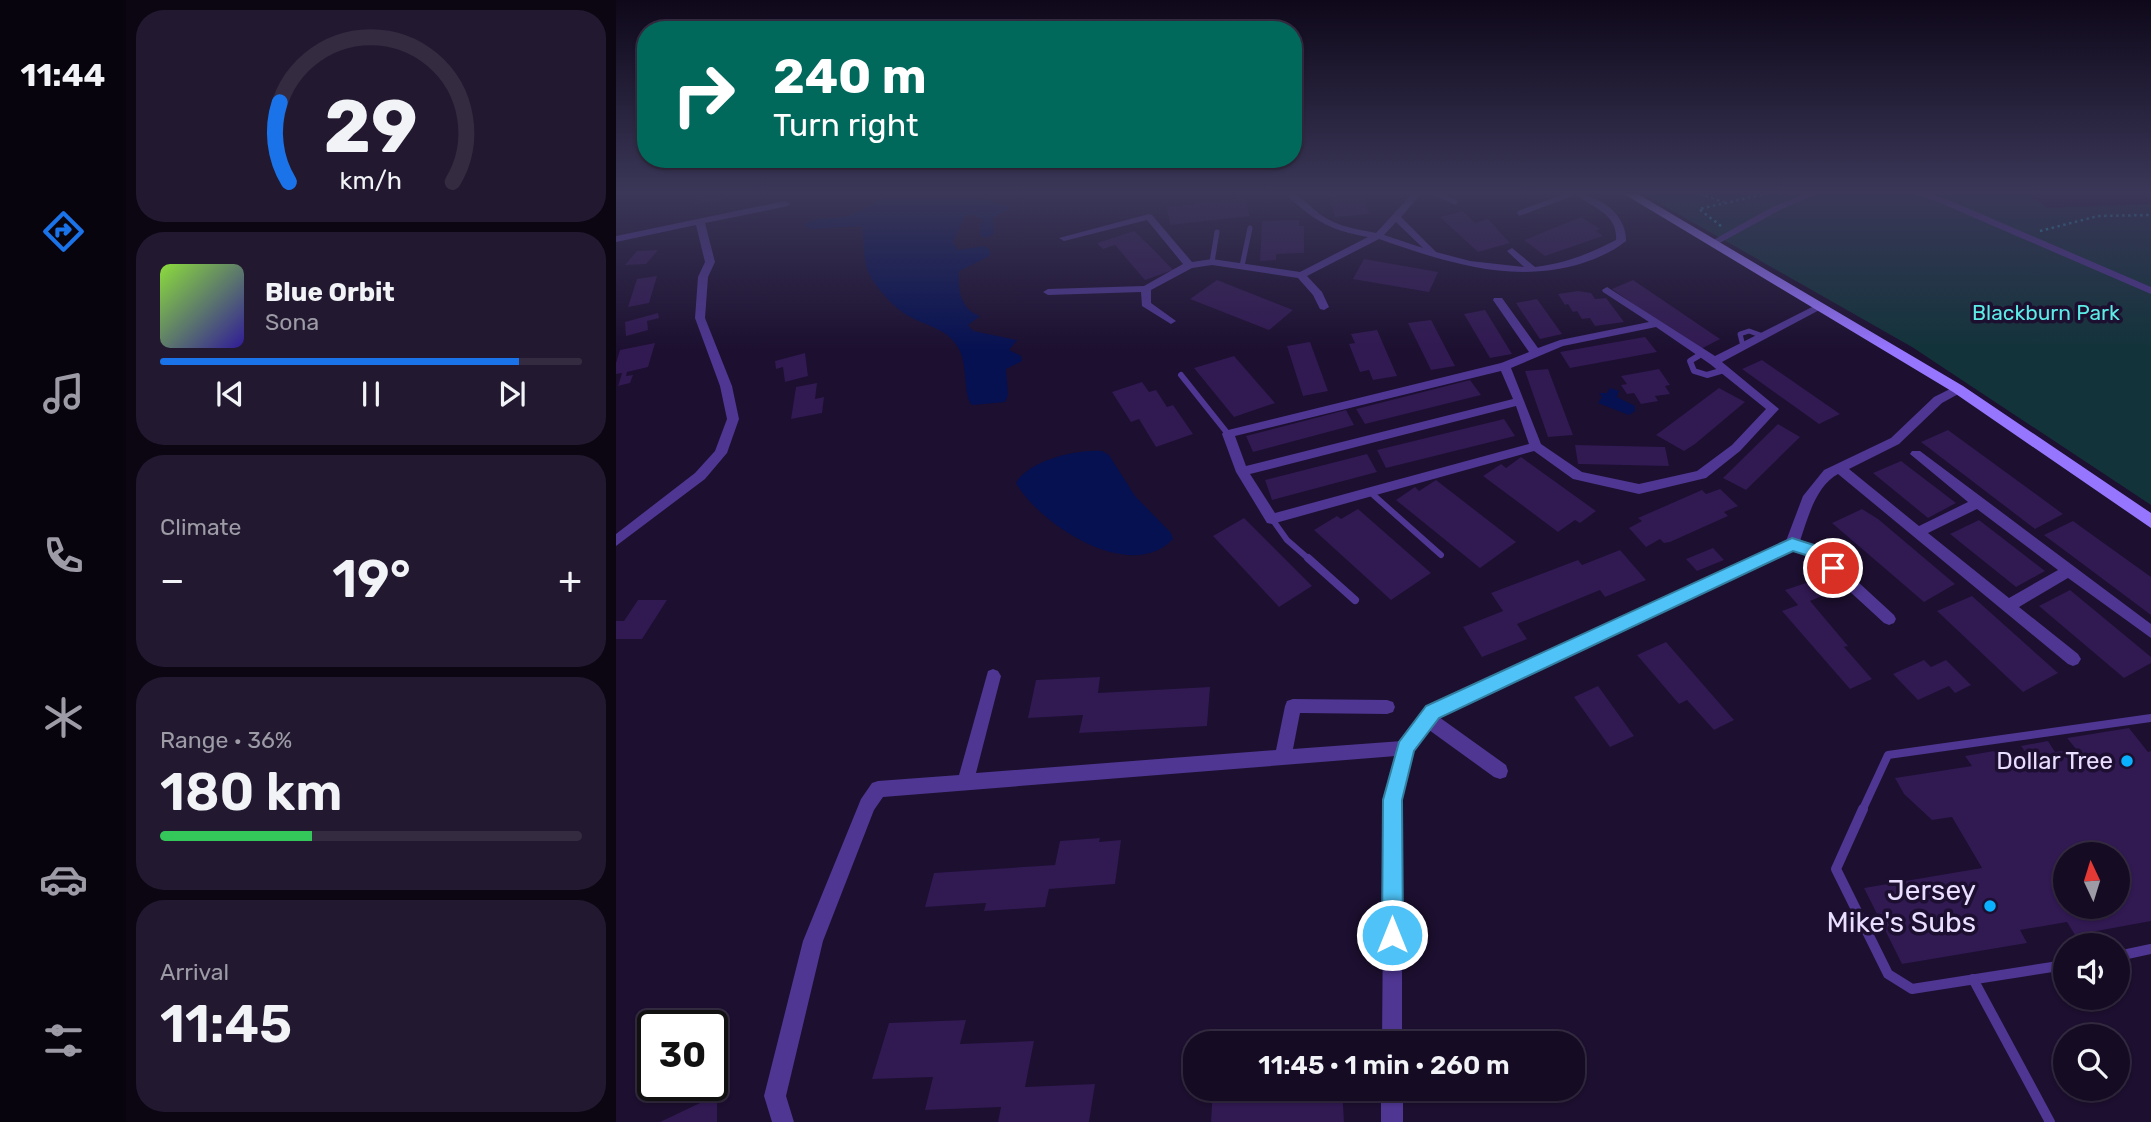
<!DOCTYPE html>
<meta charset="utf-8">
<style>
:root{--surface:#150b23;--page:#221930;--text:#f1f3f6;--muted:#9d9ba6;--line:#342b41;--accent:#1a73e8}
body{margin:0;font-family:Rubik,sans-serif;background:var(--page);color:var(--text);height:100vh;display:flex;flex-direction:column;font-size:26px;white-space:nowrap}
*{box-sizing:border-box;margin:0}
p{font-size:23px;color:var(--muted)}
.icon{flex:none;width:38px;height:38px;fill:none;stroke:currentColor;stroke-width:2;stroke-linecap:round;stroke-linejoin:round}
.map{position:relative;flex:1;overflow:hidden}
.sheet{display:flex;flex-direction:column;gap:10px;padding:10px;background:#0c0613;width:490px}
.sheet>*{flex:none}
.hud{position:absolute;left:21px;top:21px;width:665px;height:147px;border-radius:28px;box-shadow:0 2px 5px #0004,0 0 0 2px var(--line);background:#00695c;color:#fff;overflow:hidden}
.needle{width:46px;rotate:356deg}
.fabs{position:absolute;left:1437px;top:842px;display:grid;gap:14px}
.fabs a{display:grid;place-items:center;width:77px;height:77px;border-radius:50%;background:var(--surface);box-shadow:0 2px 5px #0004,0 0 0 2px var(--line);font-size:35px}
.speed{position:absolute;left:21px;top:1010px;display:flex;gap:14px;font-size:35px;font-weight:700;text-align:center}
.speed>*{display:grid;place-content:center;width:91px;height:91px;border-radius:50%;background:var(--surface);box-shadow:0 2px 5px #0004,0 0 0 2px var(--line);line-height:1}
.speed .limit{border:4px solid #111;border-radius:10px;background:#fff;color:#111}
.pin{position:absolute;display:grid;place-items:center;width:60px;height:60px;color:#fff;margin:-30px;border:4px solid #fff;border-radius:50%;box-shadow:0 2px 7px #0007}
.me{position:absolute;width:77px;margin:-38px;rotate:0deg;stroke-linejoin:round;filter:drop-shadow(0 0 5px #0008)}
.turn{display:flex;align-items:center;gap:24px;height:147px;padding:0 21px;font-size:32px}
.turn .icon{width:91px;height:91px;stroke-width:2.5}
.turn b{display:block;font-size:49px;line-height:60px}
.big{font-size:52px;font-weight:600;line-height:1.1}
.sheet .tile{flex:1;display:flex;flex-direction:column;justify-content:center;gap:10px;min-width:0;padding:0 24px;border-radius:28px;background:var(--page)}
.sheet .dial{align-items:center;gap:0}
.dial svg{height:182px;overflow:visible;fill:none;stroke:var(--line);stroke-width:7;stroke-linecap:round;text-anchor:middle}
.dial text{fill:var(--text);stroke:none}
.song{display:flex;align-items:center;gap:21px}
.cover{width:84px;height:84px;border-radius:10px;background:linear-gradient(135deg,hsl(90 70% 55%),hsl(250 70% 35%))}
.played{height:7px;border-radius:4px;background:linear-gradient(90deg,var(--accent) 85%,var(--line) 85%)}
.keys{display:flex;justify-content:space-around;direction:ltr}
.heat{display:flex;justify-content:space-between;align-items:center;font-size:38px;direction:ltr}
.charge{height:10px;border-radius:5px;background:linear-gradient(90deg,#34c759 36%,var(--line) 0)}
.trip{position:absolute;left:567px;top:1031px;width:402px;height:70px;border-radius:28px;background:var(--surface);box-shadow:0 2px 5px #0004,0 0 0 2px var(--line);font-weight:600;line-height:70px;text-align:center}
main{display:flex;flex:1;min-height:0}
.tab-bar{display:flex;flex-direction:column;width:126px;justify-content:space-around;align-items:center;background:#08040e;color:var(--muted)}
.tab-bar .icon{width:49px;height:49px}
.tab-bar .on{color:var(--accent)}
.tab-bar b{font-size:32px;color:var(--text)}
.map>svg:first-child{display:block}
</style>
<main>
<nav class="tab-bar">
<b>11:44</b>
<svg class="icon on" aria-label="directions" viewBox="0 0 24 24"><path d="M12 3l9 9-9 9-9-9zM9 14v-3h6M13 9l2 2-2 2"/></svg>
<svg class="icon" aria-label="music" viewBox="0 0 24 24"><path d="M9 18V5l10-2v13"/><circle cx="6" cy="18" r="3"/><circle cx="16" cy="16" r="3"/></svg>
<svg class="icon" aria-label="phone" viewBox="0 0 24 24"><path d="M5 4h4l2 5-3 2q2 4 5 5l2-3 5 2v4C11 20 4 13 5 4z"/></svg>
<svg class="icon" aria-label="climate" viewBox="0 0 24 24"><path d="M12 3v18M4 7l16 10M4 17L20 7"/></svg>
<svg class="icon" aria-label="car" viewBox="0 0 24 24"><path d="M5 17H2v-5l4-1 3-4h7l3 4 3 1v5h-3M9 17h6M6 11h13"/><circle cx="7" cy="17" r="2"/><circle cx="17" cy="17" r="2"/></svg>
<svg class="icon" aria-label="filters" viewBox="0 0 24 24"><path d="M4 7h16M4 17h16"/><circle cx="9" cy="7" r="2"/><circle cx="15" cy="17" r="2"/></svg>
</nav>
<section class="sheet">
<div class="tile dial"><svg viewBox="0 0 100 80">
<path d="M14 69A42 42 0 1 1 86 69"/>
<path d="M14 69A42 42 0 0 1 10 34" stroke="#1a73e8"/>
<text x="50" y="56" font-size="32" font-weight="700">29</text>
<text x="50" y="72" font-size="11">km/h</text>
</svg></div>
<div class="tile">
<div class="song"><i class="cover"></i><div><b>Blue Orbit</b><p>Sona</p></div></div>
<div class="played"></div>
<div class="keys"><svg class="icon" aria-label="previous" viewBox="0 0 24 24"><path d="M18 5L8 12l10 7zM5 5v14"/></svg><svg class="icon" aria-label="pause" viewBox="0 0 24 24"><path d="M8 5v14M16 5v14"/></svg><svg class="icon" aria-label="next" viewBox="0 0 24 24"><path d="M6 5l10 7-10 7zM19 5v14"/></svg></div>
</div>
<div class="tile"><p>Climate</p>
<div class="heat"><a>−</a><b class="big">19°</b><a>+</a></div>
</div>
<div class="tile"><p>Range · 36%</p><b class="big">180 km</b><div class="charge"></div></div>
<div class="tile"><p>Arrival</p><b class="big">11:45</b></div>
</section>
<div class="map">
<svg width="1535" height="1122" viewBox="0 0 1535 1122">
<rect width="100%" height="100%" fill="#1c0f2f"/>
<polygon fill="#12333a" points="1027,194 1414,194 1431,208 1535,204 1535,505 1296,347"/>
<g fill="#061152">
<path d="M280,194H353L396,207L377,218L378,234L370,238L364,236L365,218L355,214L349,216L337,242L342,250L368,246L374,250V256L343,271C342,290 344,309 364,316L352,325L357,331L401,340L393,350L405,356L406,361L390,369L392,395L389,402L356,405C347,397 352,365 343,349C330,325 304,326 285,311C274,303 256,283 251,269C247,256 248,240 246,226L196,229L189,226L190,223C204,216 220,220 234,215C252,210 256,199 280,194Z"/>
<polygon points="994,388 1003,391 1001,397 1019,406 1019,411 1013,415 982,403 986,397 983,393 991,393"/>
<path d="M486,451L493,455L519,496L555,533L557,539C515,584 424,525 400,483C413,460 462,449 486,451Z"/>
</g>
<g fill="#311952" fill-rule="evenodd">
<polygon points="113,194 113,198 79,204 81,196"/>
<polygon points="712,194 747,194 753,214 719,217"/>
<polygon points="629,198 634,216 554,225 551,207"/>
<polygon points="847,211 859,223 872,219 894,243 862,252 824,217"/>
<polygon points="965,217 984,229 980,231 987,236 929,256 908,240"/>
<polygon points="683,220 683,226 688,226 688,253 660,254 660,260 644,261 646,221"/>
<polygon points="518,231 533,245 557,270 529,280 499,245 487,249 481,243"/>
<polygon points="42,250 30,264 9,265 21,251"/>
<polygon points="748,259 822,272 813,292 737,279"/>
<polygon points="41,276 33,303 12,307 21,279"/>
<polygon points="601,280 677,310 653,330 574,299"/>
<polygon points="1017,280 1104,339 1083,350 996,289"/>
<polygon points="962,291 975,293 979,299 990,298 1008,322 979,326 974,318 966,319 961,311 957,312 952,304 949,305 942,294"/>
<polygon points="921,299 946,334 924,339 900,303"/>
<polygon points="869,310 896,354 874,358 848,314"/>
<polygon points="42,313 43,318 31,321 32,330 10,336 9,322"/>
<polygon points="815,320 839,366 815,370 792,323"/>
<polygon points="761,330 781,376 757,380 753,370 744,372 733,344 739,343 735,334"/>
<polygon points="1029,337 1041,352 954,368 944,352"/>
<polygon points="694,342 712,391 687,396 671,346"/>
<polygon points="39,343 32,367 11,372 10,376 17,375 14,383 2,386 6,373 0,374 0,363 4,350"/>
<polygon points="189,353 192,376 169,382 167,367 160,369 159,361"/>
<polygon points="618,356 659,403 618,417 578,368"/>
<polygon points="1146,360 1224,414 1203,424 1126,369"/>
<polygon points="932,369 957,435 932,437 909,371"/>
<polygon points="1043,369 1054,385 1049,386 1054,394 1039,396 1042,401 1025,404 1018,393 1011,394 1005,385 1011,384 1005,376"/>
<polygon points="854,380 865,395 749,424 740,409"/>
<polygon points="526,382 533,392 540,390 551,407 557,405 577,434 540,447 523,419 515,422 496,392"/>
<polygon points="201,383 199,399 208,397 206,413 175,419 180,387"/>
<polygon points="1103,388 1129,402 1079,444 1068,451 1040,435"/>
<polygon points="730,410 738,425 637,452 630,436"/>
<polygon points="888,419 899,436 770,468 761,450"/>
<polygon points="1162,424 1184,437 1130,490 1107,478"/>
<polygon points="1332,430 1447,514 1419,529 1305,442"/>
<polygon points="959,445 1049,447 1053,466 962,464"/>
<polygon points="751,454 761,472 656,500 649,480"/>
<polygon points="905,457 980,511 964,523 959,520 942,532 867,476 885,464 890,468"/>
<polygon points="1285,461 1340,503 1312,518 1257,473"/>
<polygon points="820,480 900,542 864,568 780,500 799,487 803,491"/>
<polygon points="1104,489 1122,506 1108,512 1112,516 1054,542 1048,543 1044,539 1030,547 1013,528 1026,521 1022,518 1086,490 1090,494"/>
<polygon points="742,509 815,573 775,600 698,530 721,516 725,519"/>
<polygon points="1246,509 1262,519 1339,584 1308,602 1216,523"/>
<polygon points="628,518 696,586 663,607 597,536"/>
<polygon points="1363,520 1429,571 1400,587 1334,534"/>
<polygon points="1457,521 1535,577 1535,615 1428,535"/>
<polygon points="1097,548 1108,560 1081,571 1070,559"/>
<polygon points="1004,550 1030,580 989,597 984,590 901,624 911,639 866,657 847,627 887,611 875,593 962,560 966,565"/>
<polygon points="1193,582 1206,596 1194,601 1232,646 1228,647 1256,679 1234,689 1166,611 1182,605 1169,590"/>
<polygon points="1454,590 1535,657 1535,663 1508,678 1423,606"/>
<polygon points="1356,596 1442,673 1407,692 1321,611"/>
<polygon points="22,600 51,600 26,639 0,639 0,621 8,621"/>
<polygon points="1050,642 1118,720 1098,730 1071,700 1063,704 1021,655"/>
<polygon points="1308,660 1315,667 1330,660 1355,685 1339,693 1333,686 1302,700 1277,674"/>
<polygon points="484,677 482,693 594,687 591,726 463,733 467,715 412,718 420,680"/>
<polygon points="982,686 1018,736 994,747 958,697"/>
<path d="M1513,728L1532,752L1535,751V921L1459,935L1451,922L1404,930L1411,943L1286,964L1248,888L1366,868L1336,817L1316,820L1288,794L1279,778L1356,766L1349,756L1378,751L1386,762L1413,757L1405,746L1432,741L1439,752L1460,749L1451,738ZM1449,854H1502V906H1449Z"/>
<polygon points="484,838 483,842 505,840 499,884 433,889 429,907 368,911 370,903 309,907 318,873 439,865 444,841"/>
<polygon points="350,1020 344,1044 418,1041 409,1087 479,1084 473,1122 382,1122 385,1107 309,1110 317,1077 256,1079 273,1023"/>
<polygon points="597,1088 726,1088 728,1122 595,1122"/>
<polygon points="101,1095 101,1122 44,1122"/>
</g>
<g fill="none" stroke-linecap="round" stroke-linejoin="round">
<g stroke="#25b2cc" stroke-width="2.5" stroke-dasharray="2.5 3.5" stroke-linecap="butt">
<polyline points="1084,194 1108,202"/>
<polyline points="1105,226 1083,209 1149,194"/>
<polyline points="1424,231 1482,216 1535,215"/>
</g>
<g stroke="#4e3692" stroke-width="5">
<polyline points="821,194 839,202"/>
<polyline points="904,213 955,194"/>
<polyline points="596,262 601,232"/>
<polyline points="626,266 634,228"/>
<polyline points="1127,346 1124,334 1133,331 1147,336"/>
<polyline points="1079,358 1086,354"/>
</g>
<g stroke="#4e3692" stroke-width="6">
<polyline points="1082,356 1074,361 1078,371 1091,375 1108,370"/>
<polyline points="565,375 612,434"/>
<polyline points="754,492 825,555"/>
<polyline points="656,519 671,540 694,560"/>
</g>
<g stroke="#4e3692" stroke-width="8">
<polyline points="692,558 739,600"/>
<polyline points="1246,811 1272,755 1535,718"/>
</g>
<g stroke="#4e3692" stroke-width="10">
<polyline points="1247,809 1220,869 1272,974 1296,989 1449,965"/>
<polyline points="1502,956 1535,949"/>
<polyline points="1357,979 1434,1122"/>
</g>
<g fill="#4e3692" fill-rule="evenodd">
<path d="M673,194C685,194 695,208 705,215C722,227 741,229 760,233L796,194H805L785,217L820,252L854,261L908,267L891,251L896,248L919,267C950,263 973,254 1000,240C1002,213 976,208 959,194C983,194 1011,215 1010,241C998,251 982,258 967,263C897,285 829,262 763,239L691,276L706,292L713,307L708,310L704,309L697,295L682,278L596,265L576,268L535,290V303L560,321L555,324L526,306L525,292L432,295L427,292L432,289L528,286L567,264L531,220L448,241L443,238L533,214L536,215L576,262L596,259L684,272L752,237C714,230 703,223 673,198ZM780,222L807,248L768,235Z"/>
<polygon points="1189,194 1201,194 1164,210 1100,245 1092,243 1158,206"/>
<polygon points="1299,194 1313,194 1335,201 1535,287 1535,294 1329,205"/>
<polygon points="169,201 174,204 172,206 89,223 99,262 92,277 89,318 116,386 123,419 111,453 89,479 0,546 0,534 79,473 99,451 111,419 104,386 79,318 82,277 89,262 80,225 0,242 0,236"/>
<path d="M991,287L1099,356L1200,305H1208L1209,307L1106,362L1163,409L1124,451L1090,478L1023,494L957,479L918,451L656,524L651,523L620,472L606,434L608,431L885,363L913,352L877,300L878,298H886L922,348L944,340L1033,322L987,292L986,290ZM1040,327L1094,364L1150,409L1116,445L1081,471L1023,484L966,472L925,444L895,368L947,346ZM885,371L897,399L630,466L619,436ZM900,406L913,444L659,513L634,474Z"/>
<path d="M1342,385L1348,389L1346,392L1326,403L1283,444L1233,469L1303,526L1352,502L1294,454L1296,451H1304L1535,624V638L1452,578L1403,607L1462,654L1465,659L1462,664L1457,666L1452,664L1222,474C1199,487 1192,518 1184,541L1204,547L1278,615L1280,619L1278,623L1273,625L1268,623L1194,555L1177,550L823,717L890,765L892,771L890,777L884,779L878,777L813,730L798,751L786,800V1043H766L768,800L780,756L267,797L258,810L207,941L170,1096L178,1122H156L148,1096L187,941L245,799L256,783L262,781L343,775L372,671L377,669L382,671L385,676L360,773L660,750L669,706L671,701L677,699L771,700L777,702L779,707L777,712L771,714L684,713L677,749L786,741L811,707L1170,541L1187,496L1208,470L1275,438L1318,397ZM1361,509L1442,570L1393,598L1312,533Z"/>
<rect x="765" y="1088" width="22" height="34"/>
</g>
<polygon fill="#9675ff" fill-rule="evenodd" points="1008,194 1022,194 1347,386 1535,513 1535,528 1337,392"/>
</g>
<linearGradient id="sky" x2="0" y2="1"><stop stop-color="#0f081a"/><stop offset="0.55" stop-color="#3a3758"/><stop offset="1" stop-color="#3a3758" stop-opacity="0"/></linearGradient>
<rect width="1535" height="351" fill="url(#sky)"/>
<polygon fill="#4fc3f7" stroke="#337fa1" stroke-width="2" points="1176,538 1204,547 1223,564 1223,572 1211,572 1193,556 1177,551 823,718 798,751 786,800 787,935 784,943 776,946 769,943 766,935 767,800 783,742 810,706"/>
<g fill="#0ab1ff" stroke="#1c0f2f" stroke-width="2.5">
<circle cx="1511" cy="761" r="7"/>
<circle cx="1374" cy="906" r="7"/>
</g>
<g text-anchor="middle" dominant-baseline="central" stroke-width="7" stroke-linejoin="round" paint-order="stroke">
<g font-size="21" fill="#5cece7" stroke="#1c0f2f">
<text x="1430" y="312">Blackburn Park</text>
</g>
<g font-size="24" fill="#e9deff" stroke="#1c0f2f" text-anchor="end">
<text x="1497" y="761">Dollar Tree</text>
</g>
<g font-size="28" fill="#e9deff" stroke="#1c0f2f" text-anchor="end">
<text x="1360" y="890">Jersey<tspan x="1360" dy="32">Mike's Subs</tspan></text>
</g>
</g>
</svg>
<div class="fabs">
<a><svg class="needle" viewBox="-14 -14 28 28"><path d="M0-13l5 13h-10z" fill="#e53935"/><path d="M0 13l5-13h-10z" fill="#9d9ba6"/></svg></a>
<a><svg class="icon" aria-label="sound" viewBox="0 0 24 24"><path d="M4 9h4l5-4v14l-5-4H4zM17 9q2 3 0 6"/></svg></a>
<a><svg class="icon" aria-label="search" viewBox="0 0 24 24"><circle cx="10" cy="10" r="6"/><path d="M15 15l6 6"/></svg></a>
</div>
<div class="speed"><div class="limit">30</div></div>
<div class="pin" style="left:1217px;top:568px;background:#d93025"><svg class="icon" aria-label="arrive" viewBox="0 0 24 24"><path d="M6 21V4h12l-3 4 3 4H6"/></svg></div>
<svg class="me" style="left:776px;top:935px" viewBox="-20 -20 40 40"><circle r="17" fill="#4fc3f7" stroke="#fff" stroke-width="3"/><path d="M0-11L8 9 0 5-8 9z" fill="#fff"/></svg>
<div class="trip">11:45 · 1 min · 260 m</div>
<div class="hud">
<div class="turn"><svg class="icon" aria-label="right" viewBox="0 0 24 24"><path d="M7 20v-9h11M14 6l5 5-5 5"/></svg><div><b>240 m</b>Turn right</div></div>
</div>
</div>
</main>
